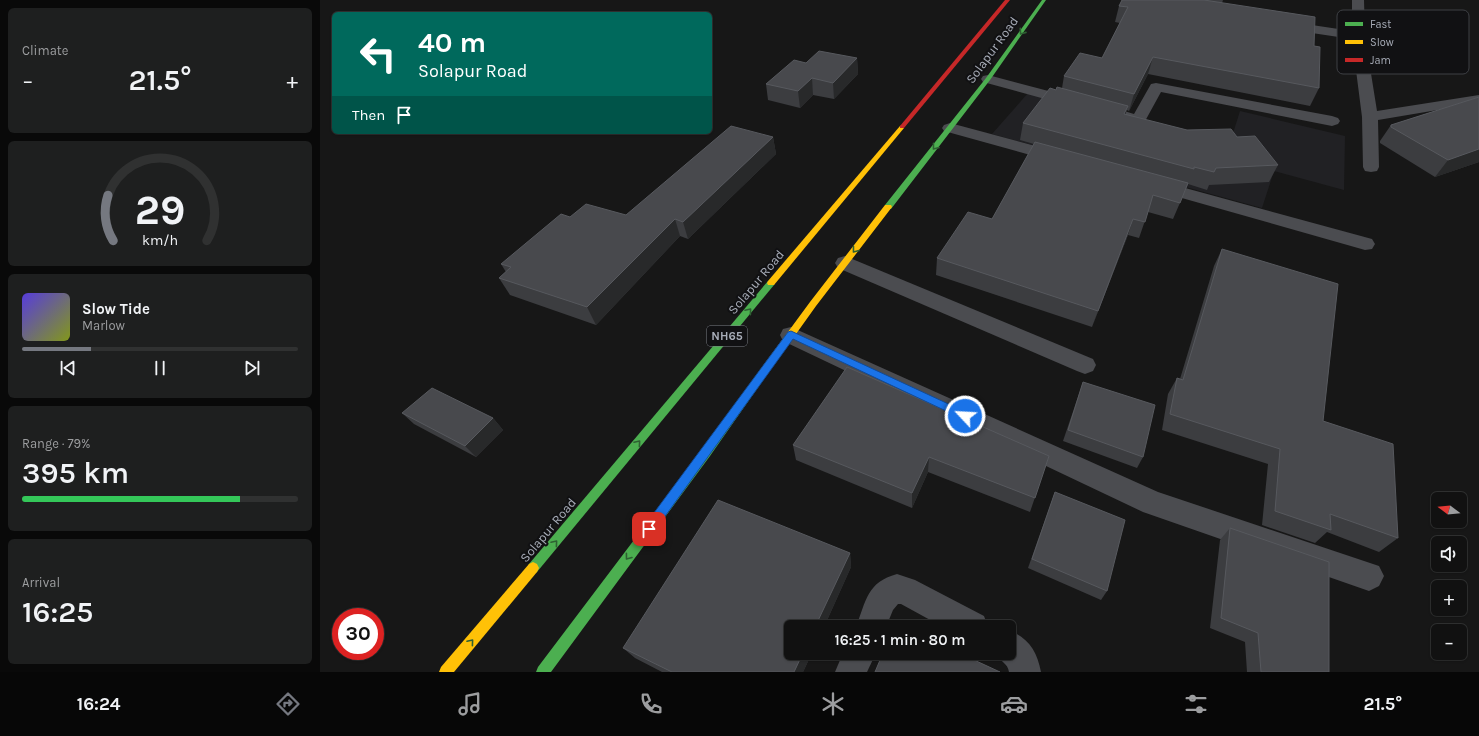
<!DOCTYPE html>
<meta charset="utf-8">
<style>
:root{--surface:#111;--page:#1e1f1f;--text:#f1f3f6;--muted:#9c9d9f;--line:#303131;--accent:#757880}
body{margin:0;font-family:Karla,sans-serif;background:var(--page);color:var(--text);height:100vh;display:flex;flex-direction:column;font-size:15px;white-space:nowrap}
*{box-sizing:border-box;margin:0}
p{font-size:13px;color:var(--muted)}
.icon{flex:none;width:22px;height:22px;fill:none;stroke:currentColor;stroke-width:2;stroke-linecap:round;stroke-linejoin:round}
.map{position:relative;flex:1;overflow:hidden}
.panel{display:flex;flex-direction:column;gap:8px;padding:8px;background:#090909;width:320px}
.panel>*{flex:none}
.guide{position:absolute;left:12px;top:12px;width:380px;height:122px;border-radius:6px;box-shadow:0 1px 3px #0004,0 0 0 1px var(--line);background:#00695c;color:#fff;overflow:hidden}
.needle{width:26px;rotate:286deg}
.fabs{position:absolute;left:1111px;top:492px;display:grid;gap:8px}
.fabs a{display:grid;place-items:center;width:36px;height:36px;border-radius:6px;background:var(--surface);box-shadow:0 1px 3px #0004,0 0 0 1px var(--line);font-size:20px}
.speed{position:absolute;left:12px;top:608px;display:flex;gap:8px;font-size:20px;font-weight:700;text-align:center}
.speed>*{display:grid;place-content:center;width:52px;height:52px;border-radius:50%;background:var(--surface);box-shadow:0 1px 3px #0004,0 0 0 1px var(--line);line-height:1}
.speed .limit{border:6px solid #d22;background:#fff;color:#111}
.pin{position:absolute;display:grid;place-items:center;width:34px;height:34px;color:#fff;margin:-17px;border-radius:8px;box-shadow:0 2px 6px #0006}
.me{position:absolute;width:44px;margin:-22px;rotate:295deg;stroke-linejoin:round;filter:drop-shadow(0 0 3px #0008)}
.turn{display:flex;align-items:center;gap:14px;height:84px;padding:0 20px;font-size:18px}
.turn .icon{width:52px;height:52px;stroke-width:2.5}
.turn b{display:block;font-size:28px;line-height:34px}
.then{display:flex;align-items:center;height:38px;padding:0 20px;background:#0003;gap:8px;font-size:15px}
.big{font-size:30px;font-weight:600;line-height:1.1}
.panel .card{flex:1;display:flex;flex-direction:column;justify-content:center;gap:6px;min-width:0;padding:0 14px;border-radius:6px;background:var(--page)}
.panel .dial{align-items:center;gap:0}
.dial svg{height:104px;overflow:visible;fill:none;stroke:var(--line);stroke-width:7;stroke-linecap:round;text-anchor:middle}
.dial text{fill:var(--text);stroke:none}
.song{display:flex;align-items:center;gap:12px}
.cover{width:48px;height:48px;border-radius:6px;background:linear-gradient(135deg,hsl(250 70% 55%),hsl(70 70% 35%))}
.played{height:4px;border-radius:2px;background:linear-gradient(90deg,var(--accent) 25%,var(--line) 25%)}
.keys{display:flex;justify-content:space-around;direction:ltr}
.heat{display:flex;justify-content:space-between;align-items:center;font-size:22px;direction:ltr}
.charge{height:6px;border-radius:3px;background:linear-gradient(90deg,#34c759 79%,var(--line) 0)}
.trip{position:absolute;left:464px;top:620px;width:232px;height:40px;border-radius:6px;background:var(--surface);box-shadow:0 1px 3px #0004,0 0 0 1px var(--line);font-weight:600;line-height:40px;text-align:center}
.dock{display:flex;height:64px;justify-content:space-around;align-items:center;background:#070707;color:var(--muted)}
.dock .icon{width:28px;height:28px}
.dock .on{color:var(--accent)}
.dock b{font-size:18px;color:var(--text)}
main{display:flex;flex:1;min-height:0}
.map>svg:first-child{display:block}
</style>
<main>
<section class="panel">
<div class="card"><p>Climate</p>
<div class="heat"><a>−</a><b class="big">21.5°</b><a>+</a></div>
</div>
<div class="card dial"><svg viewBox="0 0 100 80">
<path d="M14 69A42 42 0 1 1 86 69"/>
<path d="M14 69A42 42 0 0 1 10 34" stroke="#757880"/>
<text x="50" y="56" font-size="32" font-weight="700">29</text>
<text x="50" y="72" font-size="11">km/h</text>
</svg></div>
<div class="card">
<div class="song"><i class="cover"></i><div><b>Slow Tide</b><p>Marlow</p></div></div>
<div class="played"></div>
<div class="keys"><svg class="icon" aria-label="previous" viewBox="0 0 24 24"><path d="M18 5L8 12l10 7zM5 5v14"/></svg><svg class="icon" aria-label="pause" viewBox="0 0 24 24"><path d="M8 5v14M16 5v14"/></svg><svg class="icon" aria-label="next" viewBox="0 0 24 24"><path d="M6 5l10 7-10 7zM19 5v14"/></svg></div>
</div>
<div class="card"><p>Range · 79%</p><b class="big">395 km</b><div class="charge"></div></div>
<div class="card"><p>Arrival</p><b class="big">16:25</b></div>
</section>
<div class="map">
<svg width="1159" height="672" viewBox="0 0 1159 672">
<rect width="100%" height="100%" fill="#171717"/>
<polygon fill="#212124" points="708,93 909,146 920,111 1025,136 1024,190 954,171 942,208 672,134"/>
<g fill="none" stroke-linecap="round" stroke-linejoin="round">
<g fill="#4b4c50" fill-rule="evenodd">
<polygon points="1032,0 1044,0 1045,36 1057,111 1159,95 1159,103 1058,120 1059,167 1057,171 1051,172 1045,171 1043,167 1042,117 1032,39 965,29 960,28 959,25 960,22 965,21 1032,31"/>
<polygon points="668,75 759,99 762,102 759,105 754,107 663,82 661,79 663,76"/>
<path d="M836,83L1012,116L1018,118L1020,121L1018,124L1012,126L841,92L824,123C812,126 797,119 786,115L783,112L786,109L791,107L814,114L831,84Z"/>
<polygon points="630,123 745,154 747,158 745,162 739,163 624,131 622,128 624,125"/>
<polygon points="836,180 1052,239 1055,244 1052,249 1045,250 830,189 827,185 830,181"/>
<polygon points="525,256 773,359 776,365 773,371 765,374 757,371 518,268 515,263 518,258"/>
<polygon points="471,327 838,492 1059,566 1064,576 1059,586 1049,591 823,512 463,341 460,335 463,329"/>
<path d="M577,574L595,580L664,616L668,627H623L581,604H578L573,610L566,627H536C546,601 547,582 577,574Z"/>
<path d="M689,630C709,639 717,651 721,672H689C688,663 679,661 676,653H689Z"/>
<polygon points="523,653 556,653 547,672 515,672"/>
</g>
<g fill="#4caf50" fill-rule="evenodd">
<polygon points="722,0 726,0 670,80 571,209 565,209 565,205 666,78"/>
<polygon points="451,280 454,281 455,283 454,285 217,572 213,574 209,572 207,568 209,564 448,281"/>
<polygon points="443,369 446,370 448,373 446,376 390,456 231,672 216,672 218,667 382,450 440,370"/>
</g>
<g fill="#ffc107" fill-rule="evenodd">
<polygon points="582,125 584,126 584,128 454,285 448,285 447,283 448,281 580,126"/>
<polygon points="565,205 571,205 572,207 496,306 446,376 440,376 438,373 440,370 490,302"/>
<polygon points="213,562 217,564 219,568 217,572 134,672 119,672 121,667 209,564"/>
</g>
<polygon fill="#c62828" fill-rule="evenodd" points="685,0 690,0 584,128 580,128 580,126"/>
</g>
<g fill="#3c3d40">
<polygon points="802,0 903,0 902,3 994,46 999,88 990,106 828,74 809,111 807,110 805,115 867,130 917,137 958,165 949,182 889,185 887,190 868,184 853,219 828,212 819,238 808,235 772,327 616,275 617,258 672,219 714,144 700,140 703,123 736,90 742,88 744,76 782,58 800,23 795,22 799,6"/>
<polygon points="537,58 538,74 514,99 493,95 480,108 448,100 446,84 486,63"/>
<polygon points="1159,97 1159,162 1115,177 1060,143 1060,141 1071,125"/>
<polygon points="453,137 456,154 368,239 360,236 276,325 190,295 179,278 186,272 181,264 250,217 306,215"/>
<polygon points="902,249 1003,421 1078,538 1059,552 1007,532 995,543 942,525 948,464 842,430 848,394 857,378 860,379 894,266"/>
<polygon points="763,382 823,457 817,468 743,441"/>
<polygon points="82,413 173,418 183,430 156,457 94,424"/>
<polygon points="473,445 729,456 710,512 608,472 592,508 476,460"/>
<polygon points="735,492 787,591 781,600 708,568"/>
<polygon points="910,528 1009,672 927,672 925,642 890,628 900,540"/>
<polygon points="530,553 531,567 504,627 471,627 492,653 483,672 342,672 315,658 303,648"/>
</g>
<g fill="#28292a">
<polygon points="833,57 828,74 809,111 814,94"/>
<polygon points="537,58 538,74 514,99 513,83"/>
<polygon points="492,78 493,95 480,108 478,91"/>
<polygon points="808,106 803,122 804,114"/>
<polygon points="453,137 456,154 368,239 363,222"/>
<polygon points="1159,149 1159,162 1115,177 1128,160"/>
<polygon points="355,219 360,236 276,325 267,307"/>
<polygon points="813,219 808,235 772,327 778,311"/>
<polygon points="173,418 183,430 156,457 145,446"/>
<polygon points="609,457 608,472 592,508 592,493"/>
<polygon points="530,553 531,567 504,627 495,627"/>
<polygon points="483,653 492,653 483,672 474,672"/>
</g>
<g fill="#48494d" stroke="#57595e">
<polygon points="802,0 884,0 995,17 994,46 1000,47 999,88 833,57 814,94 744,76 760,53 782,58 808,7 799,6"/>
<polygon points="499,51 537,58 513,83 492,78 478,91 446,84 474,60 486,63"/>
<polygon points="737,87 808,106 804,114 867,130 911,129 917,137 935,136 958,165 896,168 894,172 874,167 874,169 703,123 730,88 736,90"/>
<polygon points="1159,97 1159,149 1128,160 1071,127 1071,125"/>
<polygon points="411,126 453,137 363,222 355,219 267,307 179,278 191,267 181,264 241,214 250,217 266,204 306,215"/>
<polygon points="715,142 868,183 860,203 833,195 825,222 813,219 778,311 617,258 648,212 672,219"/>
<polygon points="902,249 1018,284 1003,421 1073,444 1078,538 1010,514 1011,530 955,511 960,449 850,414 857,378 863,380"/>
<polygon points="527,367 729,456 715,498 609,457 592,493 473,445"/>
<polygon points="763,382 835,405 823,457 748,430"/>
<polygon points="112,388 173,418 145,446 82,413"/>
<polygon points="735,492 805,520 787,591 712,559"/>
<polygon points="398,500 530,553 495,627 471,627 471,653 483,653 474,672 352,672 303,648"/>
<polygon points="910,528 1009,562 1009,672 941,672 938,633 901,618"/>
<polygon points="576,624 583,627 575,627"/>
<polygon points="563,653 639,653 680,672 555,672"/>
</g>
<defs><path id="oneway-chevron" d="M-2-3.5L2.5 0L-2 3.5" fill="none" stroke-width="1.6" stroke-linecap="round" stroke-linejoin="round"/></defs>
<g stroke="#2e6032">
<use href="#oneway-chevron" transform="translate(702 32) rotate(125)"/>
<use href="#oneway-chevron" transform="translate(615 147) rotate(128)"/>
<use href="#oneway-chevron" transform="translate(535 250) rotate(128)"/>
<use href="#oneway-chevron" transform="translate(429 311) rotate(-50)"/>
<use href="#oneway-chevron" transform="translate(318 443) rotate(-50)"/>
<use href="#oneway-chevron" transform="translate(235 543) rotate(-50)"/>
<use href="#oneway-chevron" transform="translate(308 557) rotate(127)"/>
<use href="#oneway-chevron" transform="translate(151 642) rotate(-50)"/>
</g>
<polygon fill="#1a73e8" stroke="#114b97" points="471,331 648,413 650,416 648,418 645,420 641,418 473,339 333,533 329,534 325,533 323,529 325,525 468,332"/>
<g text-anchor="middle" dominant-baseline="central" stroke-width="4" stroke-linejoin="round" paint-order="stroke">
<rect fill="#111113" stroke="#7b7e86" stroke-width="1" x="387" y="326" width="40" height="20" rx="3"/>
<g font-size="12" font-weight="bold" fill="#a8adb8">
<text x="407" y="336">NH65</text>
</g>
<g font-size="13" fill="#a8adb8" stroke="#111113">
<text transform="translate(672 50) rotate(-54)">Solapur Road</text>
<text transform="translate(436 282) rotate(-50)">Solapur Road</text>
<text transform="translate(228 530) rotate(-50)">Solapur Road</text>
</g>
</g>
<rect x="1017" y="10" width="132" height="64" rx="6" fill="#111113" stroke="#3e4045" stroke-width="1"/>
<rect x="1025" y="22" width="18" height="4" fill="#4caf50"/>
<rect x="1025" y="40" width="18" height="4" fill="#ffc107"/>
<rect x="1025" y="58" width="18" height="4" fill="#c62828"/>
<g font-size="11" fill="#a8adb8">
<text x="1050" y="28">Fast</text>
<text x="1050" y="46">Slow</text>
<text x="1050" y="64">Jam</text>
</g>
</svg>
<div class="fabs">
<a><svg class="needle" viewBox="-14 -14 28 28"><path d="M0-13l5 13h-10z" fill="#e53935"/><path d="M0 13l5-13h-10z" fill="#9c9d9f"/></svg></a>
<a><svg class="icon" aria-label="sound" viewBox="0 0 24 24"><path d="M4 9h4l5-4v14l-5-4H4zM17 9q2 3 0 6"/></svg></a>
<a>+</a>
<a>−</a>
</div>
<div class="speed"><div class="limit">30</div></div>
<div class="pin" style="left:329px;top:529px;background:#d93025"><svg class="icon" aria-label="arrive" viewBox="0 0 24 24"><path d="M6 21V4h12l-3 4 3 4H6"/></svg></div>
<svg class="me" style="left:645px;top:416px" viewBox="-20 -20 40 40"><circle r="17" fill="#1a73e8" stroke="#fff" stroke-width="3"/><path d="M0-11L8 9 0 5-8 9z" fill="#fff"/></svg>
<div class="trip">16:25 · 1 min · 80 m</div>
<div class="guide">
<div class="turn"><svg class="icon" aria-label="left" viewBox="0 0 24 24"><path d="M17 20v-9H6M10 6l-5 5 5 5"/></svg><div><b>40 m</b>Solapur Road</div></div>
<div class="then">Then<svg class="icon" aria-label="arrive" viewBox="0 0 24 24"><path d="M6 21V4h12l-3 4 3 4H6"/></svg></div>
</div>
</div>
</main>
<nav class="dock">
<b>16:24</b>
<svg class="icon on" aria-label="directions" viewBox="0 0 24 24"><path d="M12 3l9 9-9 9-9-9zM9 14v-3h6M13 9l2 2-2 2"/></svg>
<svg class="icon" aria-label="music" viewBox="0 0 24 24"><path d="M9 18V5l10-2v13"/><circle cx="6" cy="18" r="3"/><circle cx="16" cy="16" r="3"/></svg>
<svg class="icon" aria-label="phone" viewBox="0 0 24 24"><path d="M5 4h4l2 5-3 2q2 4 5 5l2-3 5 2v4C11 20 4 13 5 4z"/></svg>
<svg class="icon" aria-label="climate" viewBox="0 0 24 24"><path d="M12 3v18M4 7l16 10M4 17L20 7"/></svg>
<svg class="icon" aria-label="car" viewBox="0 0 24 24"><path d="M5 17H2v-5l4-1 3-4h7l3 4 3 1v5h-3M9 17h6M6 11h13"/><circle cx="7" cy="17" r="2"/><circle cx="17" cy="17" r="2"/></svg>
<svg class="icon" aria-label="filters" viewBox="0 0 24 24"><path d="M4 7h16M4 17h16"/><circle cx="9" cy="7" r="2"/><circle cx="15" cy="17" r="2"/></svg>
<b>21.5°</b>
</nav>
